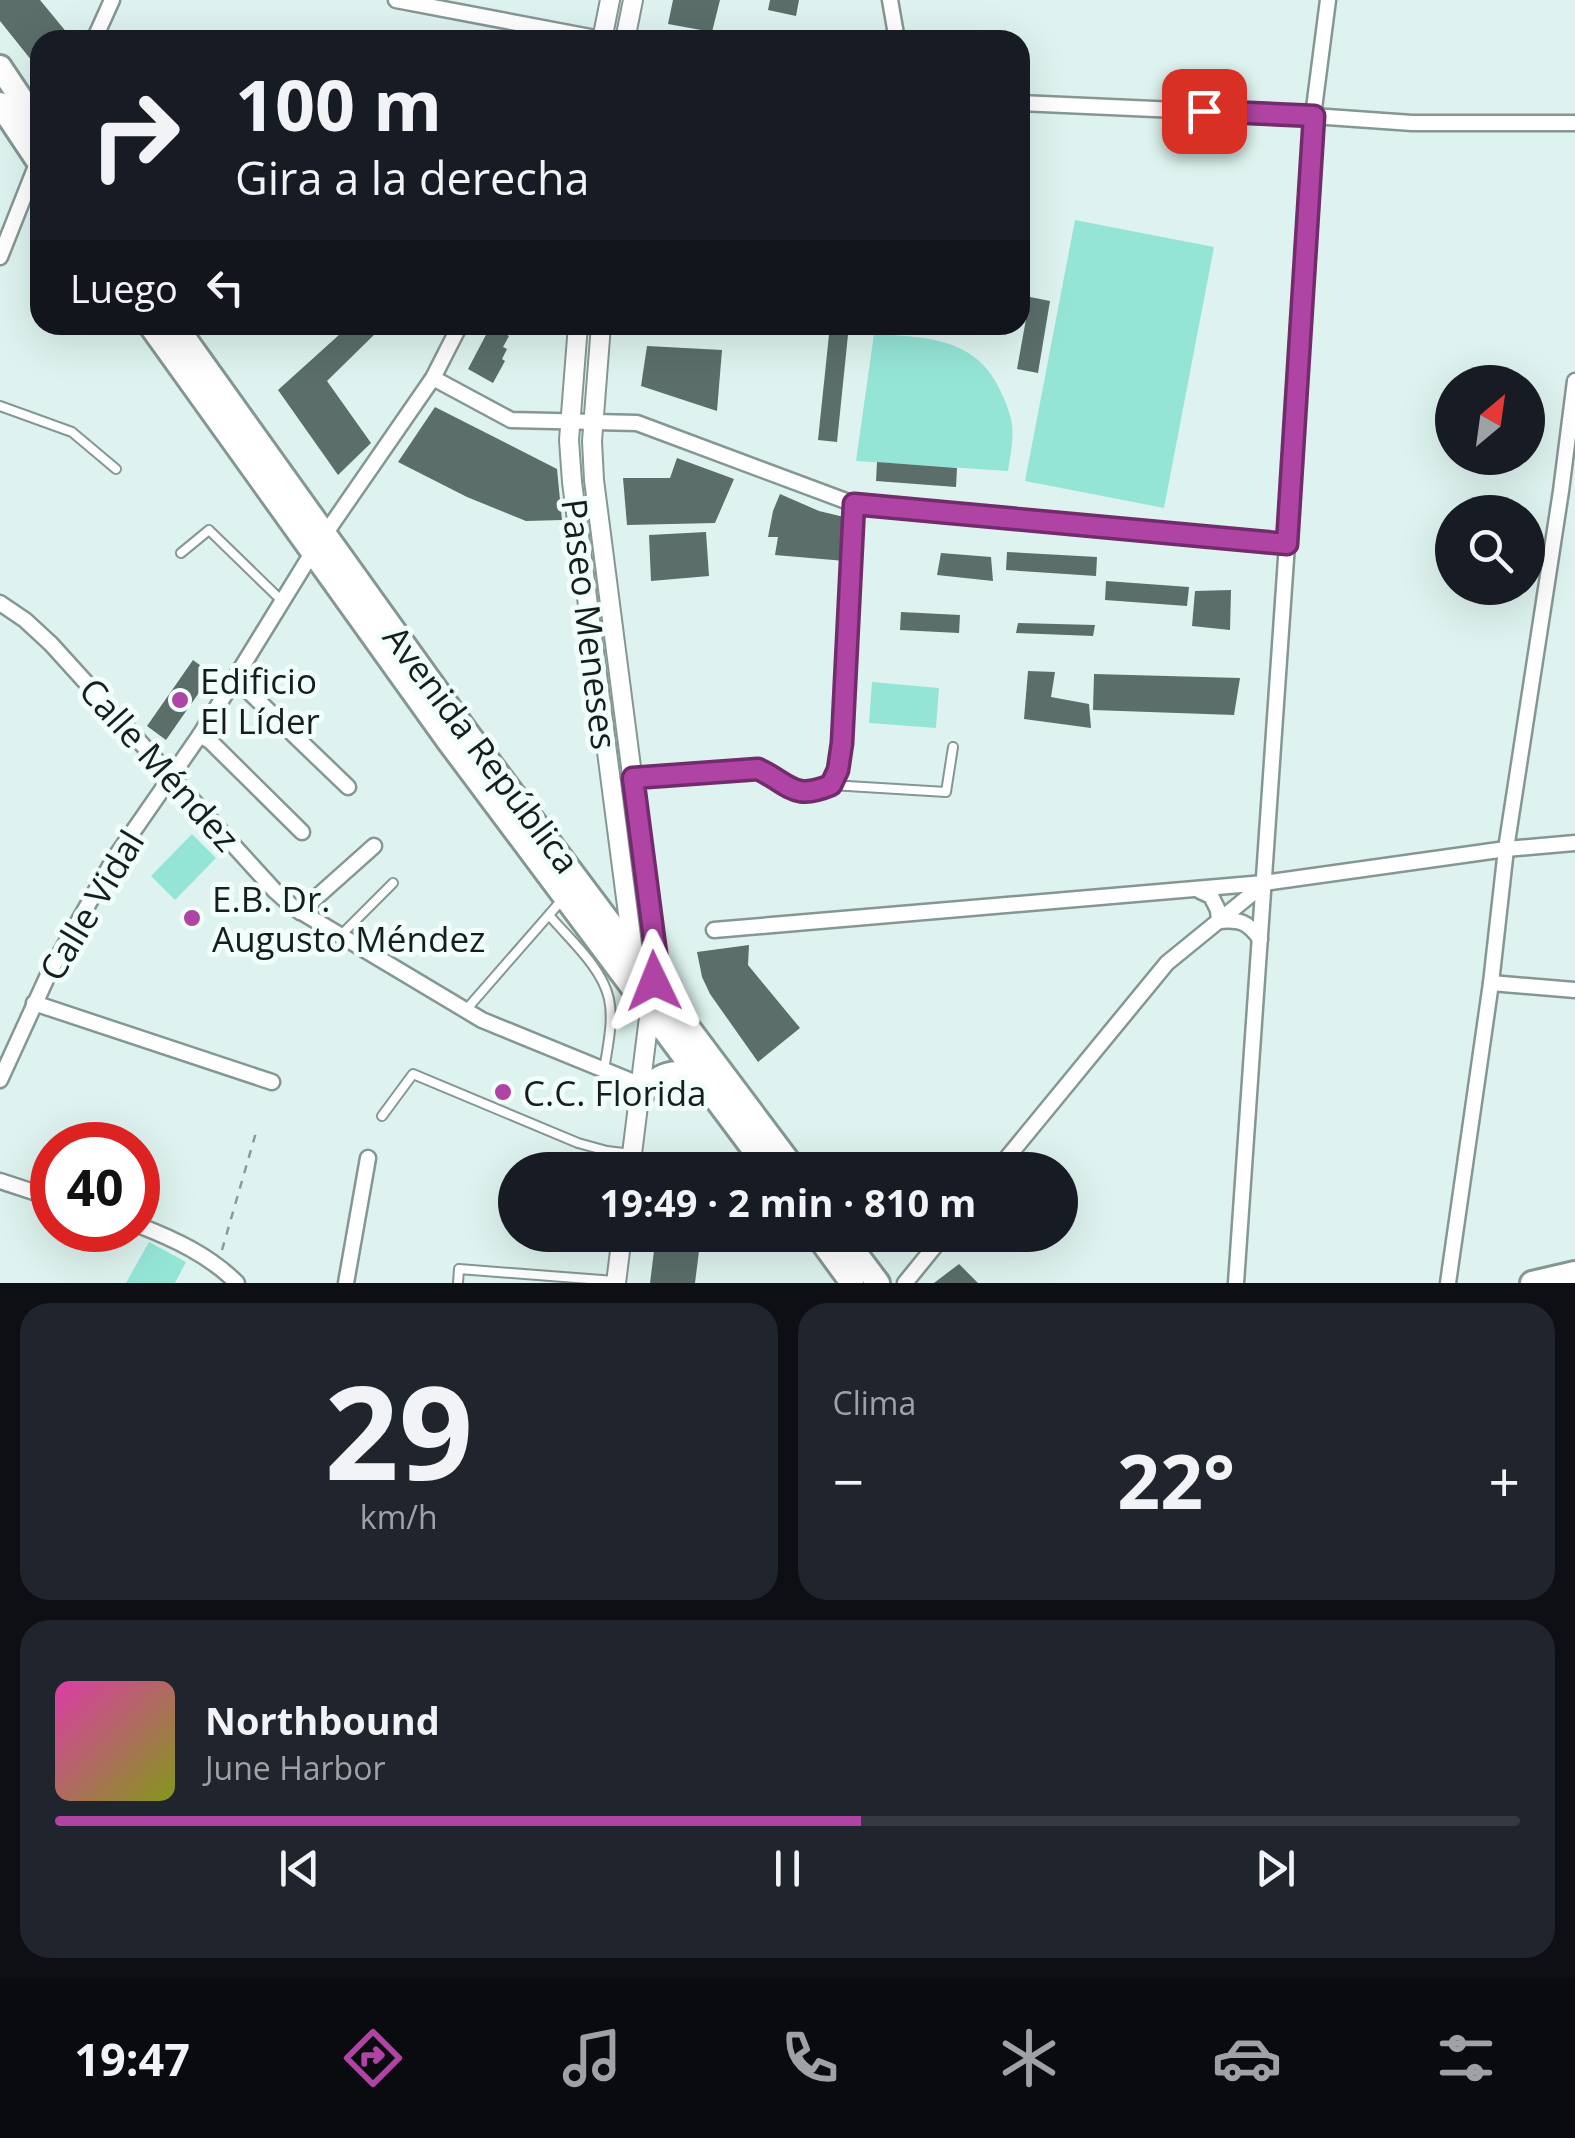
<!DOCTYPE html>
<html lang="es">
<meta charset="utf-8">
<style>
:root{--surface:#171b24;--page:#20242c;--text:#f1f3f6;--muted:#9ea1a6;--line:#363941;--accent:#af44a4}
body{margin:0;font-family:"Open Sans",sans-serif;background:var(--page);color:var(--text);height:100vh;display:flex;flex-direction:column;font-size:38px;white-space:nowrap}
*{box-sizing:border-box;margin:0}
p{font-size:32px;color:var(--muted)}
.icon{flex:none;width:55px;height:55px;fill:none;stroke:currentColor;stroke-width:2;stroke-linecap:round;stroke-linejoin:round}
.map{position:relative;height:1283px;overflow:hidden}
.drawer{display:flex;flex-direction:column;gap:20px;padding:20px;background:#0d0f14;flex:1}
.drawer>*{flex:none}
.top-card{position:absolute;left:30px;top:30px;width:1000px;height:305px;border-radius:30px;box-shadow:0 10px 40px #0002;background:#171b24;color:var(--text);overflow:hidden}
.needle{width:65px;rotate:29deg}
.buttons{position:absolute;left:1435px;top:365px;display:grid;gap:20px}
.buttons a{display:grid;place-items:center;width:110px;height:110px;border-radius:50%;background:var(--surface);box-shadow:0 10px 40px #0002;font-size:50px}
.speed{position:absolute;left:30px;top:1122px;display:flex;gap:20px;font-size:50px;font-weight:700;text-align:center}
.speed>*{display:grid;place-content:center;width:130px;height:130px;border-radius:50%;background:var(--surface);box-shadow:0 10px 40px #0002;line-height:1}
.speed .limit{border:15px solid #d22;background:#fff;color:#111}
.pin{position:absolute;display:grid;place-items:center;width:85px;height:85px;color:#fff;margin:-42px;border-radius:20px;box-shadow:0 5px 15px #0006}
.me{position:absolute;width:110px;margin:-55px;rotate:358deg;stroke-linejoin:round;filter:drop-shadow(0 0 8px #0008)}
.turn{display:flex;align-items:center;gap:35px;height:210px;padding:0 40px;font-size:45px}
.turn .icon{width:130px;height:130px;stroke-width:2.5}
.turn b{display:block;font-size:70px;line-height:85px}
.then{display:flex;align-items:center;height:95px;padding:0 40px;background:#0003;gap:20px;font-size:38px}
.big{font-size:75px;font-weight:700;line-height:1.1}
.drawer .card{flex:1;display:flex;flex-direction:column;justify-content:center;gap:15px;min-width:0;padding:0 35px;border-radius:30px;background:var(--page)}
.drawer .dial{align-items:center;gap:0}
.dial b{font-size:130px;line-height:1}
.song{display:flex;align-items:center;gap:30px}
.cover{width:120px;height:120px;border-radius:15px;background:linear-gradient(135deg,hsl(320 70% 55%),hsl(70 70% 35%))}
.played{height:10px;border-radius:5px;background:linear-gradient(90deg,var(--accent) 55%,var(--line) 55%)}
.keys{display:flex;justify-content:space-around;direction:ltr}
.heat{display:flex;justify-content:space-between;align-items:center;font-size:55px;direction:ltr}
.drawer .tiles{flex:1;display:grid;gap:20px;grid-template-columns:1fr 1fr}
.card:last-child{grid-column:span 2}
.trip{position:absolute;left:498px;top:1152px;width:580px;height:100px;border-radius:50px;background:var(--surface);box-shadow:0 10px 40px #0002;font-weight:700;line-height:100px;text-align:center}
.dock{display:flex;height:160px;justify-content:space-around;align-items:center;background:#090b0e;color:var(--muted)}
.dock .icon{width:70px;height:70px}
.dock .selected{color:var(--accent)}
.dock b{font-size:45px;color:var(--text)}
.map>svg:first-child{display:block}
</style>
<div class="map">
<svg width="1575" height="1283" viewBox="0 0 1575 1283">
<rect width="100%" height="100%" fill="#def3ef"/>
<g fill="#95e5d7">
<polygon points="1075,220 1214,247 1164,508 1025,481"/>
<path d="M874,334C926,337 978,337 1002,394C1006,403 1010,413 1012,424C1014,439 1010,456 1008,471L856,461Z"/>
<polygon points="872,682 939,688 936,728 869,723"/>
<polygon points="192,834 216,858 175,900 151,876"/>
<polygon points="149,1242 186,1262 175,1283 126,1283"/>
</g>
<g fill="#5b6e6a">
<polygon points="0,0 40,0 73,40 40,40 40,71 0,21"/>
<polygon points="673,0 720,0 712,32 668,24"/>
<polygon points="770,0 799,0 796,16 768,10"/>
<polygon points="1030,297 1050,301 1038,373 1017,369"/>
<polygon points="350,325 377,325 380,329 327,381 371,443 338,475 278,390"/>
<polygon points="830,325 849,325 837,442 818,440"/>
<polygon points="495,328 509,336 503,347 507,349 502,359 505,361 493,383 468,369 488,331 492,333"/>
<polygon points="647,346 722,350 717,411 641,386"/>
<polygon points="435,407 557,469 562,520 526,521 467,497 398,462"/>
<polygon points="677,458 734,479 715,523 627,525 623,478 670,478"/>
<polygon points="877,462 957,468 956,487 876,481"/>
<polygon points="780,494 819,511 844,517 845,561 775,555 778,537 768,537 773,511"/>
<polygon points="706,532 709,576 651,581 649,535"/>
<polygon points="1007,552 1097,557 1096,576 1006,570"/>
<polygon points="941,553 991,557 993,581 937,575"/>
<polygon points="1106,581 1189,587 1187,606 1105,600"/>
<polygon points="1231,590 1230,630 1192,626 1195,591"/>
<polygon points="901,612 960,615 959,633 900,630"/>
<polygon points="1018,623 1095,625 1093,636 1016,633"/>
<polygon points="193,660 212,674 166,740 147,726"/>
<polygon points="1028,671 1055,672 1051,697 1089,704 1091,728 1024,719"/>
<polygon points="1094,674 1240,678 1234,715 1093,710"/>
<polygon points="749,945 748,965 800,1028 758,1062 710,994 702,977 697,952"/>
<polygon points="665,1161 710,1166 709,1170 664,1170"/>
<polygon points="656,1235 701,1235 695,1283 650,1283"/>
<polygon points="959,1264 978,1283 934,1283"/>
</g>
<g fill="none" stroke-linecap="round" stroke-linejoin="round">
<defs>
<g id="service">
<polyline points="0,406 72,432 116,469"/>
<polyline points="181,553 209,530 282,601"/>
<polyline points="831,785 946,792 953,747"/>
<path d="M549,915C570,940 602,967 609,999C614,1022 607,1048 604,1071"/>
<polyline points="339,937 393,883"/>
<polyline points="465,1011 561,901"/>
<polyline points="382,1116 413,1074 578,1143 607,1151 632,1154"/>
<polyline points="458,1283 459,1269 615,1281"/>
</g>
<g id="minor">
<polyline points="396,0 606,40"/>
<polyline points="890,0 897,40"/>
<polyline points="94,40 112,0"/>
<polyline points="1020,103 1313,116 1412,123 1575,123"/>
<polyline points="0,257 40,156"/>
<polyline points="433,378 511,420 637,423 854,504 1287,544"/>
<polyline points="0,603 25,620 51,644 275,891 293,907 482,1020 641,1085"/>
<polyline points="233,680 244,687 348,787"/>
<polyline points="200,735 210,741 302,832"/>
<path d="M633,778L758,769C790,784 793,801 831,785L838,770L842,743L854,504"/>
<path d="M1200,891L1211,896L1218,910L1219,921C1240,919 1248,922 1260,939"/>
<polyline points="300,912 374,846"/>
<polyline points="714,930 1264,883 1506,849 1575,843"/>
<polyline points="1491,983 1575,990"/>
<polyline points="34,1003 272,1082"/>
<polyline points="0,1080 49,973 114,859 200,735 312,553 433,378 460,325"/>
<polyline points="997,1170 1167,963 1264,884"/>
<polyline points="0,1181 52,1198"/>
<path d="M138,1225C174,1239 209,1255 237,1283"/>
<polyline points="346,1283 368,1158"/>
<polyline points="905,1283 944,1235"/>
<polyline points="1236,1283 1287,544 1313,116 1328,0"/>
<polyline points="1448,1283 1491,983 1506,849 1561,491 1575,381"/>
</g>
<g id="tertiary">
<polyline points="602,40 610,0"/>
<polyline points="625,40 633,0"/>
<polyline points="578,325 569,440 572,482 633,952"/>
<polyline points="601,325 592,441 594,480 656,961 630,1170"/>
<polyline points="616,1283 622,1235"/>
</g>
<g id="primary">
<polyline points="0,67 40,127"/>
<polyline points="0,104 40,164"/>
<polyline points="150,325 449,742 769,1170"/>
<polyline points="175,325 465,730 795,1170"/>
<path d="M639,1098C654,1075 679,1064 703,1082"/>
<polyline points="817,1235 852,1283"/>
<polyline points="842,1235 878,1283"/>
<polyline points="1532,1283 1575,1273"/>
</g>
</defs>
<use href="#service" stroke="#849793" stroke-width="12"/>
<use href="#minor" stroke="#849793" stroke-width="19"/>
<use href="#tertiary" stroke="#849793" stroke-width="22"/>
<use href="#primary" stroke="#849793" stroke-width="28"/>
<polyline stroke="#8b9a97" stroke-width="2.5" stroke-dasharray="8 8" stroke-linecap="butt" points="222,1250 257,1129"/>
<use href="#service" stroke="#fff" stroke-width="8"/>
<use href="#minor" stroke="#fff" stroke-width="14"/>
<use href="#tertiary" stroke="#fff" stroke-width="18"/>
<use href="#primary" stroke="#fff" stroke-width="22"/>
</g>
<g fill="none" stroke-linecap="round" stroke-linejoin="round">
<defs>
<path id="route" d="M654,981L656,954L633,778L758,769C790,784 793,801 831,785L838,770L842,743L854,504L1287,544L1314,116L1204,111"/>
</defs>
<use href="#route" stroke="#722c6b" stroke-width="25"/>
<use href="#route" stroke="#af44a4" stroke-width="18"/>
</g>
<g fill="#af44a4" stroke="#f2fefc" stroke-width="4">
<circle cx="180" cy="700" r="10"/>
<circle cx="192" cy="918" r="10"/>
<circle cx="503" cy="1092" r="10"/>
</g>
<g text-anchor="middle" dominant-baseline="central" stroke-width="10" stroke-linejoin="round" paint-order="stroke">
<g font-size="35" fill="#161e1c" stroke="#f2fefc">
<text transform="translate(590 624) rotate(83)">Paseo Meneses</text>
<text transform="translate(482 749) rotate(53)">Avenida República</text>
<text transform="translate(160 764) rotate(48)">Calle Méndez</text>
<text transform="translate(91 905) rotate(-59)">Calle Vidal</text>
</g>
<g font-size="35" fill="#161e1c" stroke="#f2fefc" text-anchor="start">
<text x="200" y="680">Edificio<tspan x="200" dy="40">El Líder</tspan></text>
<text x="212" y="898">E.B. Dr.<tspan x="212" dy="40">Augusto Méndez</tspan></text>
<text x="523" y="1092">C.C. Florida</text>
</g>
</g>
</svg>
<div class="buttons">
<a><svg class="needle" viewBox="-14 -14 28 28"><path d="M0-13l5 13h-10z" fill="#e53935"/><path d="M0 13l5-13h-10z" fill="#9ea1a6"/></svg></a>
<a><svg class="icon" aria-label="search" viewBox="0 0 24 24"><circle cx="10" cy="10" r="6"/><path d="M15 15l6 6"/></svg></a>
</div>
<div class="speed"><div class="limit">40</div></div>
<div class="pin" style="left:1204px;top:111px;background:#d93025"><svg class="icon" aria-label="arrive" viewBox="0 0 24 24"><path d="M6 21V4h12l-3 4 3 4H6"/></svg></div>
<svg class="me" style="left:654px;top:981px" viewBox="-20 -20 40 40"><path d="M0-17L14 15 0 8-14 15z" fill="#af44a4" stroke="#fff" stroke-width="4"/></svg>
<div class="trip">19:49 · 2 min · 810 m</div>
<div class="top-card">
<div class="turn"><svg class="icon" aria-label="right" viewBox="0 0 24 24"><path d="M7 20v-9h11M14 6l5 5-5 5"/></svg><div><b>100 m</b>Gira a la derecha</div></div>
<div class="then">Luego<svg class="icon" aria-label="left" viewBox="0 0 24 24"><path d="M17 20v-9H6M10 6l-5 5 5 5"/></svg></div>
</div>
</div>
<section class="drawer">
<div class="tiles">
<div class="card dial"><b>29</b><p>km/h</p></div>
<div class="card"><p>Clima</p>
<div class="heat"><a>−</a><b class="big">22°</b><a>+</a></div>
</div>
<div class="card">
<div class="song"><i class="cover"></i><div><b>Northbound</b><p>June Harbor</p></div></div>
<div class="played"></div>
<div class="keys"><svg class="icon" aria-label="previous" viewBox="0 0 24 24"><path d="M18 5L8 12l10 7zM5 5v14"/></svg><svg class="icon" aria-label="pause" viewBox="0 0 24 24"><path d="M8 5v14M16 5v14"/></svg><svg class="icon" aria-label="next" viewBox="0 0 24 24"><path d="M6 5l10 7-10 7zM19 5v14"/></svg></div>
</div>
</div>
</section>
<nav class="dock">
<b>19:47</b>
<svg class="icon selected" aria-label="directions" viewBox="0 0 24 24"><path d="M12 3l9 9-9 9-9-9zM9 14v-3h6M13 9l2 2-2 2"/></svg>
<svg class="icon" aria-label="music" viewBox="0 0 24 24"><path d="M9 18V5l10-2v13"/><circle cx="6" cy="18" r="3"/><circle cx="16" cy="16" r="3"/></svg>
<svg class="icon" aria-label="phone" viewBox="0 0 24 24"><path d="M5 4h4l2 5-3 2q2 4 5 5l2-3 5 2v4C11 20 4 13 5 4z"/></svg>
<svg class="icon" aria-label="climate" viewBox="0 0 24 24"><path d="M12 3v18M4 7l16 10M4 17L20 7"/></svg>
<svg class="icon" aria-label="car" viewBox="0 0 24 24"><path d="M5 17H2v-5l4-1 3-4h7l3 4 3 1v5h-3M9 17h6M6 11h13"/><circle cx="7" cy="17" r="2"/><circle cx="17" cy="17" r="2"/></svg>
<svg class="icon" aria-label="filters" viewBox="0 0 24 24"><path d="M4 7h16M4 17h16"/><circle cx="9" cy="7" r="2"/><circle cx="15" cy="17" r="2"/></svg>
</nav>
